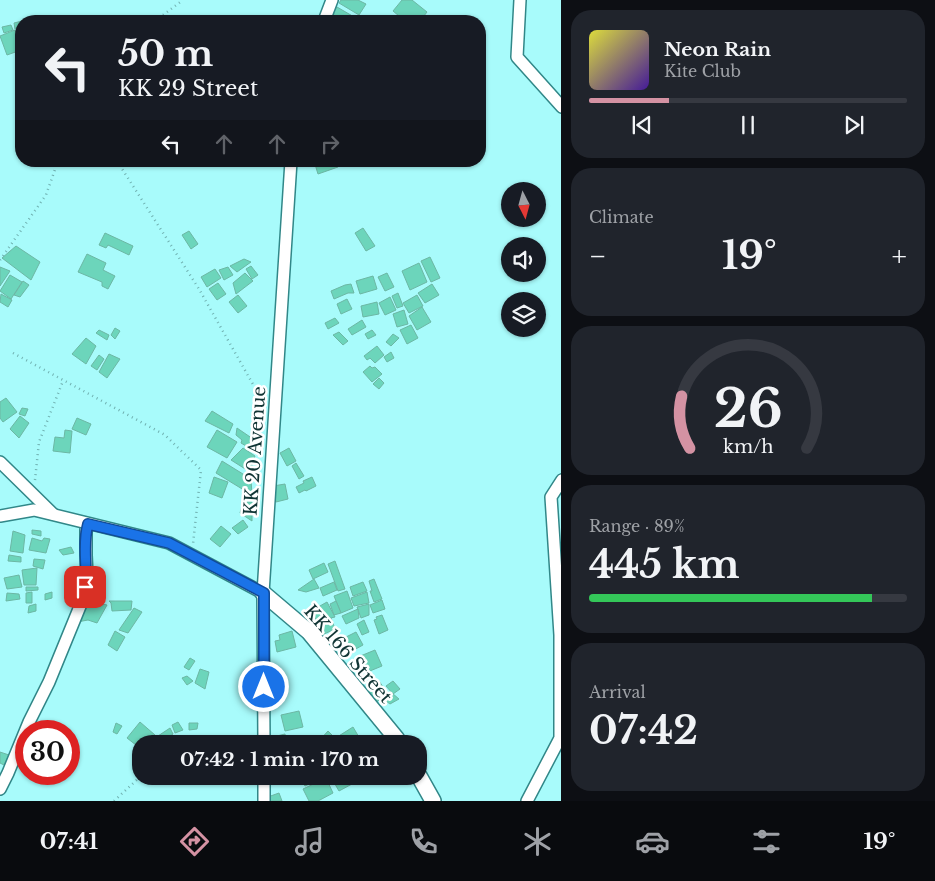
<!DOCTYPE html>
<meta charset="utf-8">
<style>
:root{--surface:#171b24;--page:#20242c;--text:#f1f3f6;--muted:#9ea1a6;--line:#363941;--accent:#d492a3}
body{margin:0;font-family:"Libre Baskerville",serif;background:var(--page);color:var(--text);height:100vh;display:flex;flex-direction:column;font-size:19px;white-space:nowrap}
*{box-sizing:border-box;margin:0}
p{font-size:16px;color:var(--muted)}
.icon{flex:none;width:28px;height:28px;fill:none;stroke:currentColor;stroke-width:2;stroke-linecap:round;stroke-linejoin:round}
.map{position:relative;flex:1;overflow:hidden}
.drawer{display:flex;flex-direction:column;gap:10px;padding:10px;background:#0d0f14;width:374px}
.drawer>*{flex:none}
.top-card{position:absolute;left:15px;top:15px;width:471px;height:152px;border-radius:20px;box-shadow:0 1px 4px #0004;background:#171b24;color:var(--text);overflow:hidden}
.needle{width:32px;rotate:174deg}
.tools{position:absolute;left:501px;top:182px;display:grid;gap:10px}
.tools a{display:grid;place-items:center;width:45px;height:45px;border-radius:50%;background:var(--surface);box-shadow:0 1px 4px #0004;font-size:25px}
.speed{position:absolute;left:15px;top:720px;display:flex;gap:10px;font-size:25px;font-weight:700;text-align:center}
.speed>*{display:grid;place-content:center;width:65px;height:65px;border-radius:50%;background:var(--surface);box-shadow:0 1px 4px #0004;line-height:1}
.speed .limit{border:8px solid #d22;background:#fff;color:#111}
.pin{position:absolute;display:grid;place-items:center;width:42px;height:42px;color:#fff;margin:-21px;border-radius:10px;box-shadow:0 2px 8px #0006}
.me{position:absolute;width:55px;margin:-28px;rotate:0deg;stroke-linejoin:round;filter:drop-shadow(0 0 4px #0008)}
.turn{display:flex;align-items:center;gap:18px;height:105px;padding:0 20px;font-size:22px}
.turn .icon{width:65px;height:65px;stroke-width:2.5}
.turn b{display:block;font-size:35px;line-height:42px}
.lanes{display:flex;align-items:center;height:48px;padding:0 20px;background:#0003;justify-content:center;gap:25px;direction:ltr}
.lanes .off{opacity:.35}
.big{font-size:38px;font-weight:800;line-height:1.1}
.drawer .card{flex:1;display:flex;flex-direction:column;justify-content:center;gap:8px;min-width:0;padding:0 18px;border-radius:20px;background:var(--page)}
.drawer .dial{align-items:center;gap:0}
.dial svg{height:130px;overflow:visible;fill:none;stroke:var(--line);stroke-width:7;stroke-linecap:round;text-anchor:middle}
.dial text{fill:var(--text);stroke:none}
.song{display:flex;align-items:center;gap:15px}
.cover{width:60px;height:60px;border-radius:8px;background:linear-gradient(135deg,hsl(60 70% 55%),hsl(260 70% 35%))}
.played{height:5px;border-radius:2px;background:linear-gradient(90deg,var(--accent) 25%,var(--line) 25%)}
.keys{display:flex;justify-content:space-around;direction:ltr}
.heat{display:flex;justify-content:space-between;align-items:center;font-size:28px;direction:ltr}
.charge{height:8px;border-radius:4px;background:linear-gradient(90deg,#34c759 89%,var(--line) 0)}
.trip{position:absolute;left:132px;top:735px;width:295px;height:50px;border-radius:20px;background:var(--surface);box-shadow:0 1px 4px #0004;font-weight:800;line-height:50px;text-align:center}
.dock{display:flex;height:80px;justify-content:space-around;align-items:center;background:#090b0e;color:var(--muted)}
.dock .icon{width:35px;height:35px}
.dock .on{color:var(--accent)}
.dock b{font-size:22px;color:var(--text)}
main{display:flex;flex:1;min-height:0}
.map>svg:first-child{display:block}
</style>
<main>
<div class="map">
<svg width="562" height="801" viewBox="0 0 562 801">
<rect width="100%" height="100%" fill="#a8fbfb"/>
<g fill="#6cd5bb" stroke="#6cb7a4">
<polygon points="341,0 358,0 366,4 359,15 339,3"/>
<polygon points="402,0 412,0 427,12 420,21 405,21 393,11"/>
<polygon points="337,7 361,21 344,21 332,14"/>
<polygon points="34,18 34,21 21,21 21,28 15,29 14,23"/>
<polygon points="11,25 13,30 4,33 2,27"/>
<polygon points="15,30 21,50 7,55 0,36"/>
<polygon points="314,161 336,161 338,167 318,174"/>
<polygon points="363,228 375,246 366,251 355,233"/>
<polygon points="189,231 198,244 191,249 182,235"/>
<polygon points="105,233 133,246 129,255 108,245 106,248 99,245"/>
<polygon points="16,246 40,262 31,280 2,258"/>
<polygon points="87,254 106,263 103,270 115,276 108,289 102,286 102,282 78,272"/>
<polygon points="430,257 440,278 431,282 421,261"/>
<polygon points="244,259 251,262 237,272 230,266"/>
<polygon points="419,263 427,282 410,290 402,271"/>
<polygon points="251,266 258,275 252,279 246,269"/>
<polygon points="0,267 10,271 0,286"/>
<polygon points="228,267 233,275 224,280 219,270"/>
<polygon points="215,269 221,278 207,287 201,277"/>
<polygon points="245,273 253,281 236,294 233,283"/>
<polygon points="387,273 394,287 385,291 378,277"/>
<polygon points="10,275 22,282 11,299 0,291"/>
<polygon points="373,276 377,289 360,294 356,281"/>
<polygon points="23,281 29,285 20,297 14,295"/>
<polygon points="218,283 226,294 217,300 209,289"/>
<polygon points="351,284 354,293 348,293 334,299 331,291 345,285"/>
<polygon points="432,284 439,295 425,303 418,293"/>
<polygon points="398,293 403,306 397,308 392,296"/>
<polygon points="1,294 12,300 8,307 0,302"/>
<polygon points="238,295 247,306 238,313 229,302"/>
<polygon points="417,295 423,306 409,313 403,303"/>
<polygon points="390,297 396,310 385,315 379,303"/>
<polygon points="347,299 352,309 341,314 337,304"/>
<polygon points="377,302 379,314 363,317 361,306"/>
<polygon points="422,307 431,322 417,330 409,316"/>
<polygon points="404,310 408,324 397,327 393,314"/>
<polygon points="335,318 339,323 328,329 325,323"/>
<polygon points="362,320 366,327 352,335 348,329"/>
<polygon points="411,325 418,338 407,344 400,330"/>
<polygon points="115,328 120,331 115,339 111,335"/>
<polygon points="99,330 109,335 107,340 96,333"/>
<polygon points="372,330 376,335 368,339 365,334"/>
<polygon points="339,332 348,341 343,345 333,335"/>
<polygon points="393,334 399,338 391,346 386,342"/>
<polygon points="86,338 96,346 86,364 72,354"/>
<polygon points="377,346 384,355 375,363 370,358 367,360 364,356"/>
<polygon points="391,352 394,358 387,362 384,357"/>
<polygon points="109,354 120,359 107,378 99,372"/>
<polygon points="99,355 104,359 97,370 91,366"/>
<polygon points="370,366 372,368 375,367 382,374 372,382 363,372"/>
<polygon points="379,378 384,383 379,389 373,384"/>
<polygon points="6,398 17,412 3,422 0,418 0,402"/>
<polygon points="22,408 28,409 25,416 19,414"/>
<polygon points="212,411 233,424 229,433 205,421"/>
<polygon points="20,416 29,423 19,438 10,429"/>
<polygon points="77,418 91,424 86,435 72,429"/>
<polygon points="237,428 256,441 253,450 241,443 242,440 236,435"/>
<polygon points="65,430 72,431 70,453 53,451 55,437 64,438"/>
<polygon points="217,430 237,442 227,458 207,447"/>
<polygon points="243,448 255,456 250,472 231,460"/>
<polygon points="289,448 296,461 287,466 280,453"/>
<polygon points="222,461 251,479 252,495 216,473"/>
<polygon points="296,463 304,476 299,479 292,466"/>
<polygon points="214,477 228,482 222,498 209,493"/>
<polygon points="312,477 316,486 306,491 305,490 299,493 296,487 304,483 303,481"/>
<polygon points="285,484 288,499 276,502 273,486"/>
<polygon points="243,502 252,502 252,521 240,513"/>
<polygon points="243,520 248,527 238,534 232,528"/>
<polygon points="221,526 231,534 220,547 210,539"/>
<polygon points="32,530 41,531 41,536 32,534"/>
<polygon points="13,531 25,535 23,553 10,551"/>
<polygon points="32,538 42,541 44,538 50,539 46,553 29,550"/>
<polygon points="71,547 74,553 63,555 59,550"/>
<polygon points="9,555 21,557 21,562 8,561"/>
<polygon points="34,559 45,560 43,569 33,566"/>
<polygon points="335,561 345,589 338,591 328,564"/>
<polygon points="324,563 328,572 313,579 309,570"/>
<polygon points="37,568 36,585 24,585 22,570"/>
<polygon points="19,575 22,587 7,589 4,578"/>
<polygon points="314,579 319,588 306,592 298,590"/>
<polygon points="374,579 382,599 374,602 370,591 372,591 369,581"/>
<polygon points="334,582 337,590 323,596 320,588"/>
<polygon points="363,582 367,591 353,596 350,587"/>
<polygon points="26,587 38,587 38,590 26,591"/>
<polygon points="347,591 353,608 341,613 334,596"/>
<polygon points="32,592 32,603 26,603 26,593"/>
<polygon points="52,592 52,598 45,600 45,594"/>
<polygon points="367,592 369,603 354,606 351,598"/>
<polygon points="7,593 19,594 20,599 6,601"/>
<polygon points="382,600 385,609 373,613 370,605"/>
<polygon points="90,601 107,605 97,623 88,620 77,622"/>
<polygon points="109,601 132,601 131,610 112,611 111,603"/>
<polygon points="336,601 341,613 334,615 330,604"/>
<polygon points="327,602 335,617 317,621 311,611"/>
<polygon points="36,604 36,611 28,613 29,606"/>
<polygon points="369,604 369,615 361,618 357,607"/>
<polygon points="134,608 142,612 128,633 119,630"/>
<polygon points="358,609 359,618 346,624 342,616"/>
<polygon points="382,615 388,630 379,634 374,620 377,619 376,617"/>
<polygon points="331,618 335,629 322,635 317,624"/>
<polygon points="364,620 369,632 362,635 357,624"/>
<polygon points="115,631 125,637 117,651 108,645"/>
<polygon points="292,631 296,647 277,652 275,641 280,640 279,635"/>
<polygon points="356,632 363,645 352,651 344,638"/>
<polygon points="375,650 382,666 365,673 358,657"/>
<polygon points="190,658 195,661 189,670 184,667"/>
<polygon points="200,669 209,672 205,689 195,683"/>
<polygon points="187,676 193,681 187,685 182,678"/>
<polygon points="379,681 388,694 375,703 366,690"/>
<polygon points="393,681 400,689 393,694 386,686"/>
<polygon points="392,693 399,699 390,704 383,699"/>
<polygon points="299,711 303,727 285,731 281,715"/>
<polygon points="140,722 155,735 148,744 141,744 141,749 127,738"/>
<polygon points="178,722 183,730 175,733 172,725"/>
<polygon points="116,723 122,726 117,734 113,732"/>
<polygon points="189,723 198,723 197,729 189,730"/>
<polygon points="353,727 363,744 338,744 334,739"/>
<polygon points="170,728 173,734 163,741 158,736"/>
<polygon points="328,731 335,738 329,744 320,744 318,742"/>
<polygon points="285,734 287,744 279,744 277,736"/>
<polygon points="313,737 318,744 303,744"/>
<polygon points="0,752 9,755 4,765 0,763"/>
<polygon points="307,776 326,776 305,786 301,780"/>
<polygon points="338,776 348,776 352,784 339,791 332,779"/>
<polygon points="326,778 333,793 318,801 309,801 303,789"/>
<polygon points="279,793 282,801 266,801 265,798"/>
</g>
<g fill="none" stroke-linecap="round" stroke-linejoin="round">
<defs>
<g id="minor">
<polyline points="520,0 517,57 562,107"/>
<polyline points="324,21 332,0"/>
<polyline points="0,462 53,514"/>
<polyline points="0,516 34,510 169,543 263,593"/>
<polyline points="264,744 263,593 291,161"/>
<polyline points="0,789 8,773 29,722 49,682 83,599 87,575 86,555 86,530 89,524"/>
<polyline points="264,801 264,776"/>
<polyline points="527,801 560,738 560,635 551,497 562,480"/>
</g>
<g id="tertiary">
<polyline points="263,593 309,632 396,738 400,744"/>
<polyline points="419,776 433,801"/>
</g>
</defs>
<use href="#minor" stroke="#318788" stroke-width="14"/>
<use href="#tertiary" stroke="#318788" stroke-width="18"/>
<g stroke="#70b1b1" stroke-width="2.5" stroke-dasharray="1 4" stroke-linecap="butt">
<polyline points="155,21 183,0"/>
<polyline points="117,161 199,289 263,402"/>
<polyline points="0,260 46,195 58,161"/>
<polyline points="13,353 165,435 201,470 193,544"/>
<polyline points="35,480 39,442 63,381"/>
<polyline points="114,801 141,776"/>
</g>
<use href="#minor" stroke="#fff" stroke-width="11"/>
<use href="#tertiary" stroke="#fff" stroke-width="15"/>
</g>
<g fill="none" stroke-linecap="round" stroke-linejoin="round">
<defs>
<path id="route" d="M85,587C88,566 82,544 88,524L169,543L264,593V687"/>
</defs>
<use href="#route" stroke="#114b97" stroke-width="12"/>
<use href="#route" stroke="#1a73e8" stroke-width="9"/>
</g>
<g text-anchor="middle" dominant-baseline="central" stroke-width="5" stroke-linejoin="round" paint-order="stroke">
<g font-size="18" fill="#103434" stroke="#fff">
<text transform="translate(255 451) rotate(-86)">KK 20 Avenue</text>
<text transform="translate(348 654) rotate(49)">KK 166 Street</text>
</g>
</g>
</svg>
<div class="tools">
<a><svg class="needle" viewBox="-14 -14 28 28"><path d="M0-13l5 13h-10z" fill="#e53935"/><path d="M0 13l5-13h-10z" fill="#9ea1a6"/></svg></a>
<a><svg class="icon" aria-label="sound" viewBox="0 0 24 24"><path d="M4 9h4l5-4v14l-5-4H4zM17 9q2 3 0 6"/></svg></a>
<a><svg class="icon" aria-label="layers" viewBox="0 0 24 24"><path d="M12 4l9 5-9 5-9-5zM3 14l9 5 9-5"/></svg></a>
</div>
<div class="speed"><div class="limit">30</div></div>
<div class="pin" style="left:85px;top:587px;background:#d93025"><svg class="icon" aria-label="arrive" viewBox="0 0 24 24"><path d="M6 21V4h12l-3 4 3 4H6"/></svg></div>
<svg class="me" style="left:264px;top:687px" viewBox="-20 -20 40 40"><circle r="17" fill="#1a73e8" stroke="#fff" stroke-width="3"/><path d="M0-11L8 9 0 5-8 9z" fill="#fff"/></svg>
<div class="trip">07:42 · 1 min · 170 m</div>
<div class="top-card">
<div class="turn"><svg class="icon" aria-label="left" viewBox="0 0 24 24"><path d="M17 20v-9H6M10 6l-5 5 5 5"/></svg><div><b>50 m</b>KK 29 Street</div></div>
<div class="lanes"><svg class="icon" aria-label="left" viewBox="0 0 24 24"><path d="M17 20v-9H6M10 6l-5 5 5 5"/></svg><svg class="icon off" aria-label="ahead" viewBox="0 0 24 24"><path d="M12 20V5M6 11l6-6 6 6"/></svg><svg class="icon off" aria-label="ahead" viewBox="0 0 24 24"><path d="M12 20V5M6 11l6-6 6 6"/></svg><svg class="icon off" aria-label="right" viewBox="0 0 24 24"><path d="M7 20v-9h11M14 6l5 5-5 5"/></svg></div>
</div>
</div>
<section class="drawer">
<div class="card">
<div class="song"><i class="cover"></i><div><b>Neon Rain</b><p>Kite Club</p></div></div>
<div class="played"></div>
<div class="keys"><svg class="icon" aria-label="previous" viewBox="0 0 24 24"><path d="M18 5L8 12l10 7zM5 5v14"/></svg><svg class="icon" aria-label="pause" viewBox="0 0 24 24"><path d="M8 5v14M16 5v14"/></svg><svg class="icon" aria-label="next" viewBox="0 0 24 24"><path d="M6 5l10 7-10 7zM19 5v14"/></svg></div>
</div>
<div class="card"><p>Climate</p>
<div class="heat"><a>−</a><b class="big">19°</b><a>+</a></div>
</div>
<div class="card dial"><svg viewBox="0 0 100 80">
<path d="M14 69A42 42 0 1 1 86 69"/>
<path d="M14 69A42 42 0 0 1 9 37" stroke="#d492a3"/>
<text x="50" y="56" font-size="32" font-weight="700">26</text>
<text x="50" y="72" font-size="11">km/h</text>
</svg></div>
<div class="card"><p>Range · 89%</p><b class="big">445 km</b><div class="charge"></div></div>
<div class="card"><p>Arrival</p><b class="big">07:42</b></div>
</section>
</main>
<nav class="dock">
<b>07:41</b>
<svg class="icon on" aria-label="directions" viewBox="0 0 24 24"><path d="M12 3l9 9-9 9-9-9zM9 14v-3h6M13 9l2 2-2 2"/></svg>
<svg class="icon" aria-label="music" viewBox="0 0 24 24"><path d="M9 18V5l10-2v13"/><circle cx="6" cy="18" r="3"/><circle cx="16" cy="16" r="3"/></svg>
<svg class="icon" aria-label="phone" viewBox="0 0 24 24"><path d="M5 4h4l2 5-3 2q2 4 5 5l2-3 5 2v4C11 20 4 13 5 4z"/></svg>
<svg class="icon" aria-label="climate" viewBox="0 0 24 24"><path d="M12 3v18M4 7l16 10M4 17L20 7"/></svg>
<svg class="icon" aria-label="car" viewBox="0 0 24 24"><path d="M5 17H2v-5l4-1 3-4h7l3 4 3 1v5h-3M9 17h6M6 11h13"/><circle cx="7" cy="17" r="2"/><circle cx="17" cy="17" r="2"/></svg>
<svg class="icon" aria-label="filters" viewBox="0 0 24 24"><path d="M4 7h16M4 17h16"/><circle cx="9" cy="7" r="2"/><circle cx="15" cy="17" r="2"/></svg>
<b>19°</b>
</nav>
